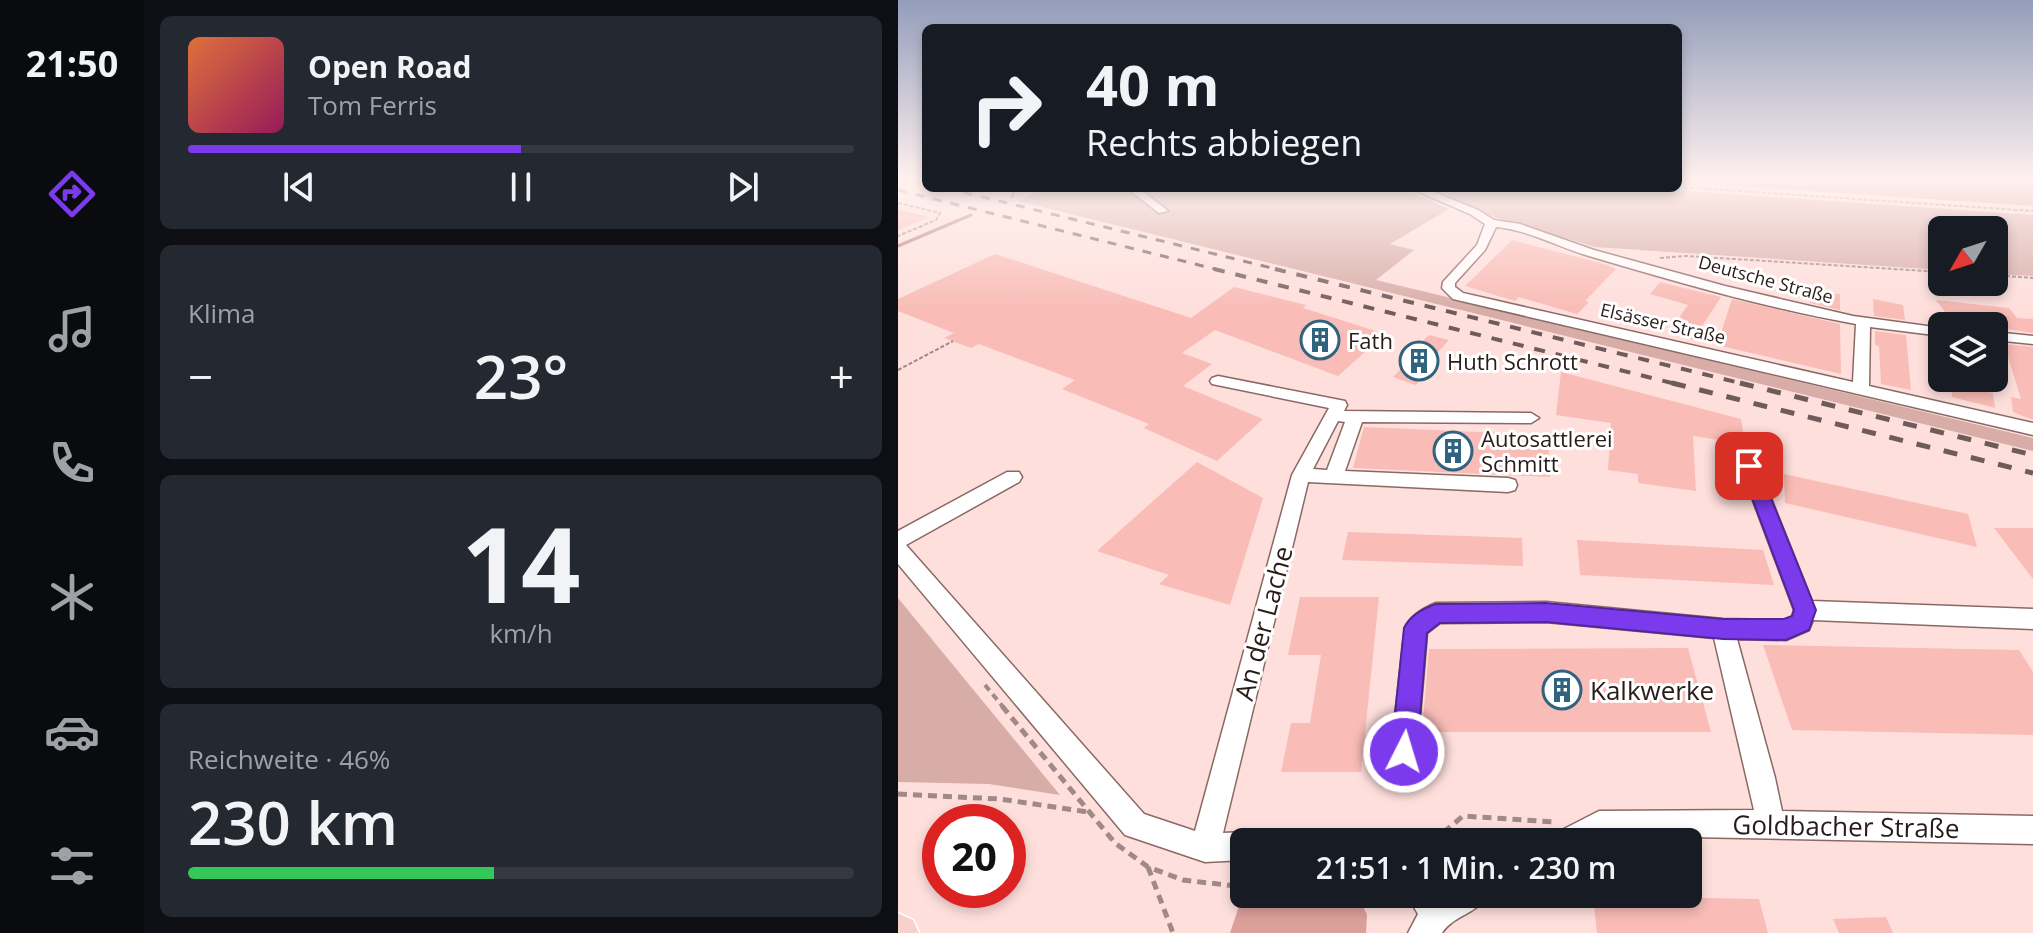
<!DOCTYPE html>
<html lang="de">
<meta charset="utf-8">
<style>
:root{--surface:#171b24;--page:#242831;--text:#f1f3f6;--muted:#9ea1a6;--line:#363941;--accent:#7c3aed}
body{margin:0;font-family:"Open Sans",sans-serif;background:var(--page);color:var(--text);height:100vh;display:flex;flex-direction:column;font-size:30px;white-space:nowrap}
*{box-sizing:border-box;margin:0}
p{font-size:26px;color:var(--muted)}
.icon{flex:none;width:44px;height:44px;fill:none;stroke:currentColor;stroke-width:2;stroke-linecap:round;stroke-linejoin:round}
.map{position:relative;flex:1;overflow:hidden}
.drawer{display:flex;flex-direction:column;gap:16px;padding:16px;background:#0d0f14;width:754px}
.drawer>*{flex:none}
.banner{position:absolute;left:24px;top:24px;width:760px;height:168px;border-radius:12px;box-shadow:0 4px 12px #0003;background:#171b24;color:var(--text);overflow:hidden}
.needle{width:52px;rotate:231deg}
.buttons{position:absolute;left:1030px;top:216px;display:grid;gap:16px}
.buttons a{display:grid;place-items:center;width:80px;height:80px;border-radius:12px;background:var(--surface);box-shadow:0 4px 12px #0003;font-size:40px}
.speed{position:absolute;left:24px;top:804px;display:flex;gap:16px;font-size:40px;font-weight:700;text-align:center}
.speed>*{display:grid;place-content:center;width:104px;height:104px;border-radius:50%;background:var(--surface);box-shadow:0 4px 12px #0003;line-height:1}
.speed .limit{border:12px solid #d22;background:#fff;color:#111}
.pin{position:absolute;display:grid;place-items:center;width:68px;height:68px;color:#fff;margin:-34px;border-radius:16px;box-shadow:0 4px 12px #0006}
.me{position:absolute;width:88px;margin:-44px;rotate:5deg;stroke-linejoin:round;filter:drop-shadow(0 0 6px #0008)}
.turn{display:flex;align-items:center;gap:28px;height:168px;padding:0 32px;font-size:36px}
.turn .icon{width:104px;height:104px;stroke-width:2.5}
.turn b{display:block;font-size:56px;line-height:68px}
.big{font-size:60px;font-weight:600;line-height:1.1}
.drawer .tile{flex:1;display:flex;flex-direction:column;justify-content:center;gap:12px;min-width:0;padding:0 28px;border-radius:12px;background:var(--page)}
.drawer .dial{align-items:center;gap:0}
.dial b{font-size:104px;line-height:1}
.song{display:flex;align-items:center;gap:24px}
.cover{width:96px;height:96px;border-radius:12px;background:linear-gradient(135deg,hsl(20 70% 55%),hsl(330 70% 35%))}
.played{height:8px;border-radius:4px;background:linear-gradient(90deg,var(--accent) 50%,var(--line) 50%)}
.keys{display:flex;justify-content:space-around;direction:ltr}
.heat{display:flex;justify-content:space-between;align-items:center;font-size:44px;direction:ltr}
.charge{height:12px;border-radius:6px;background:linear-gradient(90deg,#34c759 46%,var(--line) 0)}
.trip{position:absolute;left:332px;top:828px;width:472px;height:80px;border-radius:12px;background:var(--surface);box-shadow:0 4px 12px #0003;font-weight:600;line-height:80px;text-align:center}
main{display:flex;flex:1;min-height:0}
.tabs{display:flex;flex-direction:column;width:144px;justify-content:space-around;align-items:center;background:#090b0e;color:var(--muted)}
.tabs .icon{width:56px;height:56px}
.tabs .selected{color:var(--accent)}
.tabs b{font-size:36px;color:var(--text)}
.map>svg:first-child{display:block}
</style>
<main>
<nav class="tabs">
<b>21:50</b>
<svg class="icon selected" aria-label="directions" viewBox="0 0 24 24"><path d="M12 3l9 9-9 9-9-9zM9 14v-3h6M13 9l2 2-2 2"/></svg>
<svg class="icon" aria-label="music" viewBox="0 0 24 24"><path d="M9 18V5l10-2v13"/><circle cx="6" cy="18" r="3"/><circle cx="16" cy="16" r="3"/></svg>
<svg class="icon" aria-label="phone" viewBox="0 0 24 24"><path d="M5 4h4l2 5-3 2q2 4 5 5l2-3 5 2v4C11 20 4 13 5 4z"/></svg>
<svg class="icon" aria-label="climate" viewBox="0 0 24 24"><path d="M12 3v18M4 7l16 10M4 17L20 7"/></svg>
<svg class="icon" aria-label="car" viewBox="0 0 24 24"><path d="M5 17H2v-5l4-1 3-4h7l3 4 3 1v5h-3M9 17h6M6 11h13"/><circle cx="7" cy="17" r="2"/><circle cx="17" cy="17" r="2"/></svg>
<svg class="icon" aria-label="filters" viewBox="0 0 24 24"><path d="M4 7h16M4 17h16"/><circle cx="9" cy="7" r="2"/><circle cx="15" cy="17" r="2"/></svg>
</nav>
<section class="drawer">
<div class="tile">
<div class="song"><i class="cover"></i><div><b>Open Road</b><p>Tom Ferris</p></div></div>
<div class="played"></div>
<div class="keys"><svg class="icon" aria-label="previous" viewBox="0 0 24 24"><path d="M18 5L8 12l10 7zM5 5v14"/></svg><svg class="icon" aria-label="pause" viewBox="0 0 24 24"><path d="M8 5v14M16 5v14"/></svg><svg class="icon" aria-label="next" viewBox="0 0 24 24"><path d="M6 5l10 7-10 7zM19 5v14"/></svg></div>
</div>
<div class="tile"><p>Klima</p>
<div class="heat"><a>−</a><b class="big">23°</b><a>+</a></div>
</div>
<div class="tile dial"><b>14</b><p>km/h</p></div>
<div class="tile"><p>Reichweite · 46%</p><b class="big">230 km</b><div class="charge"></div></div>
</section>
<div class="map">
<svg width="1135" height="933" viewBox="0 0 1135 933">
<rect width="100%" height="100%" fill="#fedfdc"/>
<g fill="#d8ada8">
<polygon points="139,188 503,188 551,209 492,244 516,250 478,280 1135,438 1135,451 120,201 141,191"/>
<polygon points="525,188 745,188 1135,215 1135,276 1096,274 1096,230 1044,230 1044,270 697,247 596,217"/>
<polygon points="0,598 162,795 91,784 0,782"/>
</g>
<g fill="#dca09b">
<polygon points="780,179 1135,179 1135,206 780,182"/>
<polygon points="346,891 346,894 459,894 469,915 468,933 332,933"/>
</g>
<g fill="none" stroke-linecap="round" stroke-linejoin="round">
<g stroke="#b47b76" stroke-width="3">
<polyline points="114,197 117,188"/>
<polyline points="0,246 73,215"/>
</g>
</g>
<g fill="#f9bcb6">
<polygon points="0,209 31,217 0,230"/>
<polygon points="614,240 710,265 718,269 687,301 691,302 679,314 621,297 617,301 567,286"/>
<polygon points="97,254 293,318 336,287 408,305 405,308 487,334 440,376 317,330 284,353 314,364 285,386 365,419 319,461 246,428 251,424 164,389 177,380 81,344 73,348 46,338 56,333 0,311 0,299"/>
<polygon points="762,282 823,297 795,340 771,332 790,305 752,294"/>
<polygon points="907,292 942,294 942,310 912,303"/>
<polygon points="834,299 942,324 943,374 819,345"/>
<polygon points="975,299 1005,305 1007,320 976,316"/>
<polygon points="1038,300 1111,308 1119,318 1135,319 1135,333 1053,320"/>
<polygon points="977,331 1008,335 1013,390 983,384 981,346 977,345"/>
<polygon points="531,335 551,340 531,362 536,365 518,385 495,377 512,360 507,358"/>
<polygon points="1106,344 1135,347 1135,420 1115,412 1113,397 1123,399"/>
<polygon points="663,372 843,419 847,444 795,436 798,491 740,483 740,474 710,470 713,423 658,415"/>
<polygon points="1053,383 1095,393 1097,408 1054,397"/>
<polygon points="466,427 650,435 652,477 455,468"/>
<polygon points="299,462 365,498 332,605 261,584 271,575 199,551"/>
<polygon points="886,474 1070,514 1079,547 887,503"/>
<polygon points="1096,528 1135,528 1135,579"/>
<polygon points="450,532 624,538 625,566 444,560"/>
<polygon points="679,540 865,550 876,585 682,575"/>
<polygon points="402,597 481,597 463,772 383,772 393,723 412,723 423,655 390,655"/>
<polygon points="865,645 1121,650 1135,672 1135,735 894,730"/>
<polygon points="790,648 813,732 524,732 531,649"/>
<polygon points="695,896 861,899 870,933 699,933"/>
<polygon points="988,917 995,933 941,933 935,919"/>
</g>
<g fill="none" stroke-linecap="round" stroke-linejoin="round">
<defs>
<g id="minor">
<polygon points="229,188 241,188 270,211 261,213"/>
<path d="M512,188H526L580,210L596,220L622,224L696,250L827,286L955,316L1044,328V336L972,327L971,386L1135,423V435L555,299L544,288L545,282L579,245L587,224L572,214ZM598,227C631,230 660,247 691,256C779,282 868,308 958,324L955,382L565,293L557,287V283L587,250Z"/>
<polygon points="1096,332 1135,336 1135,344 1096,340"/>
<path d="M320,376L447,401L449,405L446,411L633,413L641,418L633,423L464,422L447,471L610,478L617,480L619,485L617,490L610,492L410,482L325,833L346,832L356,836L359,842H346V860L307,862L227,835L0,564V531L109,472H121L124,477L121,482L8,545L246,814L297,831L394,475L431,408L314,384L312,381L314,378ZM440,421L447,422L429,470L415,469Z"/>
<path d="M851,460L860,466L914,601L1135,609V629L915,620L911,630L888,640L839,639L877,778L884,811L1135,816V844L793,837L656,842L660,832L701,811L856,810L816,638L648,622L542,623L529,633L519,752L515,761L506,765L497,761L493,752L507,628C512,616 526,608 538,603L648,602L825,619L886,620L894,617L896,610L842,466Z"/>
<path d="M508,894H589C581,914 555,915 544,933H510L520,914Z"/>
</g>
<polygon id="major" points="0,913 15,920 21,933 0,933"/>
</defs>
<use href="#minor" stroke="#8a6965" stroke-width="3"/>
<use href="#major" stroke="#fff" stroke-width="3"/>
<g stroke="#a18987" stroke-width="2" stroke-dasharray="4 2" stroke-linecap="butt">
<polyline points="780,187 1135,211"/>
<polyline points="0,203 42,213 38,220 0,236"/>
<polyline points="762,258 788,256 1044,272"/>
<polyline points="1096,275 1135,278"/>
<polyline points="0,370 55,341"/>
</g>
<polyline stroke="#a18987" stroke-width="4" stroke-dasharray="7 5" stroke-linecap="butt" points="87,685 106,708"/>
<g stroke="#a18987" stroke-width="5" stroke-dasharray="9 6" stroke-linecap="butt">
<polyline points="104,706 217,843 250,867 285,880 346,887"/>
<polyline points="0,794 102,799 190,812"/>
<polyline points="534,842 565,816 657,822"/>
<polyline points="250,867 275,933"/>
<polyline points="417,894 466,900 473,894"/>
</g>
<use href="#minor" fill="#fff" fill-rule="evenodd"/>
<use href="#major" fill="#f8d0cd" fill-rule="evenodd"/>
<g stroke="#6f5b5a" stroke-width="3" stroke-dasharray="9 9" stroke-linecap="butt">
<polyline points="12,179 28,183"/>
<polyline points="48,188 386,271"/>
<polyline points="0,190 325,271"/>
</g>
<g stroke="#6f5b5a" stroke-width="4" stroke-dasharray="11 11" stroke-linecap="butt">
<polyline points="316,269 782,385"/>
<polyline points="377,269 850,385"/>
</g>
<g stroke="#6f5b5a" stroke-width="5" stroke-dasharray="14 14" stroke-linecap="butt">
<polyline points="774,383 1135,473"/>
<polyline points="842,383 1135,455"/>
</g>
</g>
<linearGradient id="sky" x2="0" y2="1"><stop stop-color="#939dba"/><stop offset="0.58" stop-color="#fff1ef"/><stop offset="1" stop-color="#fff1ef" stop-opacity="0"/></linearGradient>
<rect width="1135" height="310" fill="url(#sky)"/>
<path fill="#7c3aed" stroke="#51269a" stroke-width="2" d="M851,460L860,466L918,610L911,630L888,640L825,639L648,622L542,623L529,633L519,752L515,761L506,765L497,761L493,752L506,628C512,616 526,608 538,604L648,603L825,619H886L894,616L896,610L842,466Z"/>
<defs>
<symbol id="building-ring" viewBox="-11 -11 22 22"><circle r="9.5" fill="#fff" stroke="#2f637f" stroke-width="1.5"/><path d="M-4-6H4V6H1V3H-1V6H-4ZM-2.5-4.3h1.7v1.8h-1.7ZM.8-4.3h1.7v1.8H.8ZM-2.5-1h1.7V.8h-1.7ZM.8-1h1.7V.8H.8Z" fill="#2f637f"/></symbol>
</defs>
<g fill-rule="evenodd">
<use href="#building-ring" x="400" y="318" width="44" height="44"/>
<use href="#building-ring" x="499" y="339" width="44" height="44"/>
<use href="#building-ring" x="533" y="429" width="44" height="44"/>
<use href="#building-ring" x="642" y="668" width="44" height="44"/>
</g>
<g text-anchor="middle" dominant-baseline="central" stroke-width="6" stroke-linejoin="round" paint-order="stroke">
<g font-size="18" fill="#291b1a" stroke="#fff">
<text transform="translate(868 279) rotate(15)">Deutsche Straße</text>
<text transform="translate(765 323) rotate(13)">Elsässer Straße</text>
</g>
<g font-size="22" fill="#291b1a" stroke="#fff" text-anchor="start">
<text x="450" y="340">Fath</text>
<text x="549" y="361">Huth Schrott</text>
<text x="583" y="438">Autosattlerei<tspan x="583" dy="25">Schmitt</tspan></text>
</g>
<g font-size="26" fill="#291b1a" stroke="#fff">
<text transform="translate(365 623) rotate(-75)">An der Lache</text>
<text transform="translate(948 826) rotate(1)">Goldbacher Straße</text>
</g>
<g font-size="26" fill="#291b1a" stroke="#fff" text-anchor="start">
<text x="692" y="690">Kalkwerke</text>
</g>
</g>
</svg>
<div class="buttons">
<a><svg class="needle" viewBox="-14 -14 28 28"><path d="M0-13l5 13h-10z" fill="#e53935"/><path d="M0 13l5-13h-10z" fill="#9ea1a6"/></svg></a>
<a><svg class="icon" aria-label="layers" viewBox="0 0 24 24"><path d="M12 4l9 5-9 5-9-5zM3 14l9 5 9-5"/></svg></a>
</div>
<div class="speed"><div class="limit">20</div></div>
<div class="pin" style="left:851px;top:466px;background:#d93025"><svg class="icon" aria-label="arrive" viewBox="0 0 24 24"><path d="M6 21V4h12l-3 4 3 4H6"/></svg></div>
<svg class="me" style="left:506px;top:752px" viewBox="-20 -20 40 40"><circle r="17" fill="#7c3aed" stroke="#fff" stroke-width="3"/><path d="M0-11L8 9 0 5-8 9z" fill="#fff"/></svg>
<div class="trip">21:51 · 1 Min. · 230 m</div>
<div class="banner">
<div class="turn"><svg class="icon" aria-label="right" viewBox="0 0 24 24"><path d="M7 20v-9h11M14 6l5 5-5 5"/></svg><div><b>40 m</b>Rechts abbiegen</div></div>
</div>
</div>
</main>
